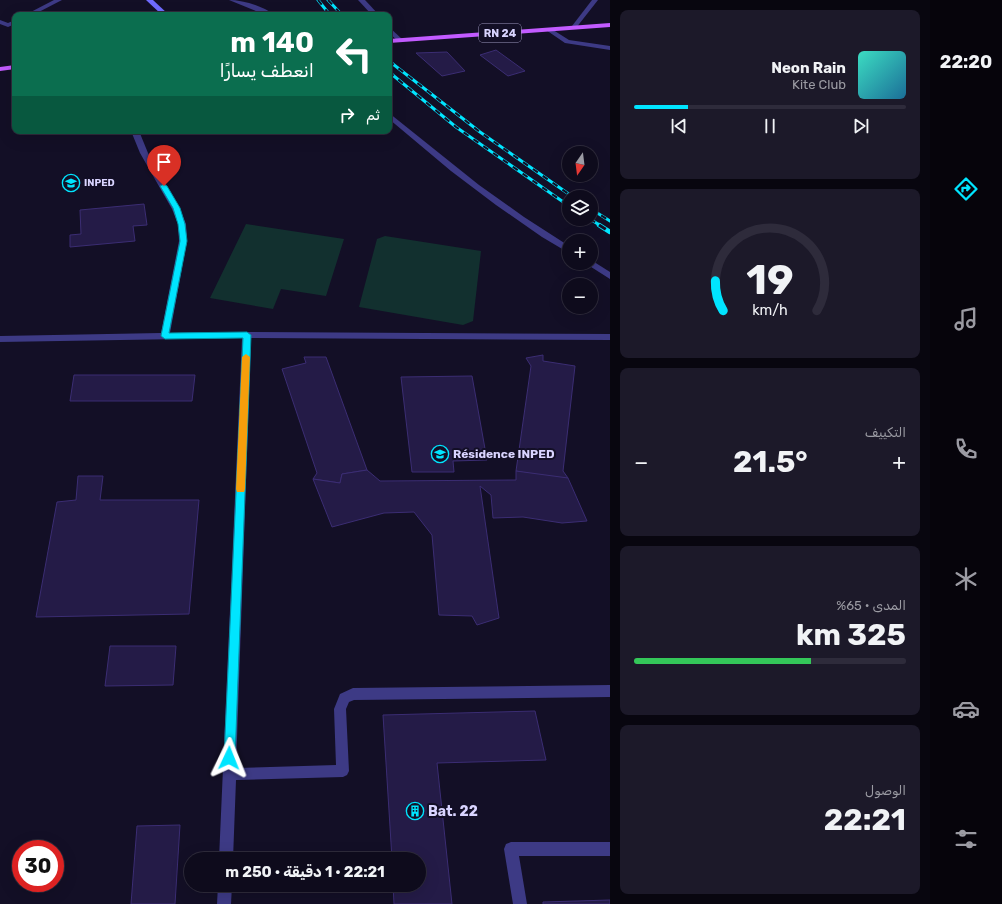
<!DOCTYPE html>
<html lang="ar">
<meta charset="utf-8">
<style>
:root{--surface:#0e0b1c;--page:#1c1929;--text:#f1f3f6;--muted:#9b9ba3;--line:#2e2b3b;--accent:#00e5ff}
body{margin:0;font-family:Rubik,"Noto Naskh Arabic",sans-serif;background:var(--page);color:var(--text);direction:rtl;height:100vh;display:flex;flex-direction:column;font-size:15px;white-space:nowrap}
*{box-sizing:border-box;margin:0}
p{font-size:13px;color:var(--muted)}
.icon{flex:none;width:22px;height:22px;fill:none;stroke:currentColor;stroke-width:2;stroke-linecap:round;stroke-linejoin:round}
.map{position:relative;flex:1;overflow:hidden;direction:ltr}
.side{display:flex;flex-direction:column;gap:10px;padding:10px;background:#08060f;width:320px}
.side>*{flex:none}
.hud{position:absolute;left:12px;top:12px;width:380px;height:122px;border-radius:8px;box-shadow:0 4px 16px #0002,0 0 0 1px var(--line);direction:rtl;background:#0b6e4f;color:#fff;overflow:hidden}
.needle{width:26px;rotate:194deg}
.buttons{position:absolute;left:562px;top:146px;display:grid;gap:8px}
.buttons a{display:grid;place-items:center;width:36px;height:36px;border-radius:50%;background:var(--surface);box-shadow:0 4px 16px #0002,0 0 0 1px var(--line);font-size:20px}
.speed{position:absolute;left:12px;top:840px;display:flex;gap:8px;font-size:20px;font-weight:700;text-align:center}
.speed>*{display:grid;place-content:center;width:52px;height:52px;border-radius:50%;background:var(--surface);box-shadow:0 4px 16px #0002,0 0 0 1px var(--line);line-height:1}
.speed .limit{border:6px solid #d22;background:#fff;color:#111}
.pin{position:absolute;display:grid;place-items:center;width:34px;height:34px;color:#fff;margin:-41px -17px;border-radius:50% 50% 50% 0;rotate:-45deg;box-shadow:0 0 4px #0007}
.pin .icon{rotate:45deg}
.me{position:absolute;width:44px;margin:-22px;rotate:2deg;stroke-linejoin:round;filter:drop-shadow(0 0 3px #0008)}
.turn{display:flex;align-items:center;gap:14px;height:84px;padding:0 12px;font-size:18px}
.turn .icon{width:52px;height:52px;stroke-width:2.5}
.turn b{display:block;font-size:28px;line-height:34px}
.then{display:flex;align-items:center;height:38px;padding:0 12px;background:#0003;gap:8px;font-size:15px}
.big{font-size:30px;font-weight:700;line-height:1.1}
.side .card{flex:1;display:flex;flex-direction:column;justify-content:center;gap:6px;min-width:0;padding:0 14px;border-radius:8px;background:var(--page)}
.side .dial{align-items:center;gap:0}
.dial svg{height:104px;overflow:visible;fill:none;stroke:var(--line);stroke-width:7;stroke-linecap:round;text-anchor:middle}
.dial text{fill:var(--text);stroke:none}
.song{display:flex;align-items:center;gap:12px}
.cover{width:48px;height:48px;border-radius:6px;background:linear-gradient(135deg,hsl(170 70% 55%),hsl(200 70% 35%))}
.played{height:4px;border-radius:2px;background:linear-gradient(90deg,var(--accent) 20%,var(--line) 20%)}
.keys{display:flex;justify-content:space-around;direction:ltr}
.heat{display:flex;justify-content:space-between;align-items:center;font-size:22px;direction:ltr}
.charge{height:6px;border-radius:3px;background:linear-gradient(90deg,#34c759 65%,var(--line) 0)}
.trip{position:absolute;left:184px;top:852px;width:242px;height:40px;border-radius:20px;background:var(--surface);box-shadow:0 4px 16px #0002,0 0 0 1px var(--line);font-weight:700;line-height:40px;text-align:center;direction:rtl}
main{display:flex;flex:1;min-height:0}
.tabs{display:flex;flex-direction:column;width:72px;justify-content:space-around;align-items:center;background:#06040b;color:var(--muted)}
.tabs .icon{width:28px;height:28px}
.tabs .active{color:var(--accent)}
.tabs b{font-size:18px;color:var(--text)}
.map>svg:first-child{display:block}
</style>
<main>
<nav class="tabs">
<b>22:20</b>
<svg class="icon active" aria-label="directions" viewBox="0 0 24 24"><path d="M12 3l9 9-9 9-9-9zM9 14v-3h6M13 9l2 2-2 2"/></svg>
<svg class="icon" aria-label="music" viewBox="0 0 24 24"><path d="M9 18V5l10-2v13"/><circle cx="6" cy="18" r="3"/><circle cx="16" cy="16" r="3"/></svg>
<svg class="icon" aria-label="phone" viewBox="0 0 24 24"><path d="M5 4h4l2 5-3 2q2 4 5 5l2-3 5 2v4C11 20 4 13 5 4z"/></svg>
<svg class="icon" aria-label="climate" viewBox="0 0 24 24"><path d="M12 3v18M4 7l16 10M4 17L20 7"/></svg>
<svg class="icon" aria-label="car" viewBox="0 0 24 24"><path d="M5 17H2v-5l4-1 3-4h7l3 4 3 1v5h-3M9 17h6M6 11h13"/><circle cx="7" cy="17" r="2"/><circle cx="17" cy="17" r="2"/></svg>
<svg class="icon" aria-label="filters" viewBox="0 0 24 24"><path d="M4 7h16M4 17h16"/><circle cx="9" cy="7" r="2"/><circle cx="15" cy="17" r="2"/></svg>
</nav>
<section class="side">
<div class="card">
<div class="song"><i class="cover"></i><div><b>Neon Rain</b><p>Kite Club</p></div></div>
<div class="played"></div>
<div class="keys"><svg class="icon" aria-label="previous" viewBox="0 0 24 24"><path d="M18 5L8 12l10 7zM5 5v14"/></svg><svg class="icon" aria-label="pause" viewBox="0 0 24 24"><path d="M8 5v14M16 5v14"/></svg><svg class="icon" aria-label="next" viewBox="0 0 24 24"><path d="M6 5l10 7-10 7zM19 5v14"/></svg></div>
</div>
<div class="card dial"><svg viewBox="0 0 100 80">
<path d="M14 69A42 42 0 1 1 86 69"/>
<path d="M14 69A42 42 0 0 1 8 46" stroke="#00e5ff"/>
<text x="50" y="56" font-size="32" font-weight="700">19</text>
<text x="50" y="72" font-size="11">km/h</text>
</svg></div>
<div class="card"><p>التكييف</p>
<div class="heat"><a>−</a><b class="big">21.5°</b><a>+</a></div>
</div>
<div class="card"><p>المدى · 65%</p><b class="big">325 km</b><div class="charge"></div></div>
<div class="card"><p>الوصول</p><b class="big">22:21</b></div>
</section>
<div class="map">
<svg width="610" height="904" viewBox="0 0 610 904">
<rect width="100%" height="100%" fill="#130f26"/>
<g fill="#12302f">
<polygon points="246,224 344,239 326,296 281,289 273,309 210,298"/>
<polygon points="385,236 481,251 473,321 463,325 359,307 377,239"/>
</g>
<g fill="#241b47" stroke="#3b2d73">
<polygon points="496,50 525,71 508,76 480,55"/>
<polygon points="447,52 465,71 442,76 416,53"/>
<polygon points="144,204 147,225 133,226 135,241 70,247 70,235 81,234 80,210"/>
<polygon points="543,355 543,361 575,366 563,471 568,478 546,482 543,476 516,471 531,366 526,358"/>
<polygon points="304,357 326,357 367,470 342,474 340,483 313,479 317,473 282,369 306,363"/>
<polygon points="74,375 195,375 192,401 70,401"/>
<polygon points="472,376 487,460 453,461 454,472 412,472 401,377"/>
<polygon points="367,470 380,481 516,480 516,471 568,478 587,521 562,523 523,517 493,518 491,495 480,486 499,618 477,625 472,616 439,615 432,535 414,512 384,513 332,527 313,479 340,483 342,474"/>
<polygon points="78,476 103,476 100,500 199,500 189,614 36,617 57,502 76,500"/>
<polygon points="110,646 176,646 173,685 105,686"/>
<polygon points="535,711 546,760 437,763 452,904 394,904 393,885 419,885 419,859 392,859 383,715"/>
<polygon points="180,825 175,904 131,904 137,826"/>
<polygon points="610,900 610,904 543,904 543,902"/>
</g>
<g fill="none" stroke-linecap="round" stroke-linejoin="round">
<g fill="#3d3a85" fill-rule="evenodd">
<polygon points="389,113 479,185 524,217 569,246 569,253 542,237 496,205 451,171 389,119"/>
<polygon points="591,260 610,272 610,279 588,265 587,263 591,263"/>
</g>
<g fill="#3d3a85" fill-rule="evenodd">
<polygon points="54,0 62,0 33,15 25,15"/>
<path d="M229,0C243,0 263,6 274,15H266Z"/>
<polygon points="358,0 365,0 379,15 372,15"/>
<polygon points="592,0 598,0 576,28 572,28 572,26"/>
<polygon points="0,20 8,23 15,20 15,24 8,27 0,24"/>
<polygon points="389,27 403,40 403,42 399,42 389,33"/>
<polygon points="546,28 550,28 569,40 610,46 610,50 565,43 546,30"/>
<polygon points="131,131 139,131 148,153 180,209 186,224 187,241 170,333 247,332 610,334 610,340 251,338 236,768 336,765 334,709 340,694 353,688 610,685 610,697 354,700 349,702 346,709 349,771 347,775 343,777 236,780 233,859 219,859 242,338 0,342 0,336 161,333 179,241 178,224 172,209 140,153"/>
<polygon points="511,842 610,842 610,856 519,856 527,904 513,904 504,849 506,844"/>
<polygon points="218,885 232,885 231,904 217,904"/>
</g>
<polygon fill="#6f6bff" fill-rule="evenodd" points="146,0 153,0 169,15 162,15"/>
<g fill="#c25bff" fill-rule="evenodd">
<polygon points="610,23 610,27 389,43 389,39"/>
<polygon points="15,65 15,69 0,71 0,67"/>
</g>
<defs>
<g id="rail-far1">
<polyline points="318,0 330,15"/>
<polyline points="328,0 342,15"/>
<polyline points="389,61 480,132 573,197"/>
<polyline points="389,72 456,127 569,206"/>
<polyline points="591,209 610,221"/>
<polyline points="590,219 601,226"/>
</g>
<polyline id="rail" points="599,225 610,232"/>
</defs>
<use href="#rail-far1" stroke="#00e5ff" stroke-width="3"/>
<use href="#rail" stroke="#00e5ff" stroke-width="4.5"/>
<use href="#rail-far1" stroke="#130f26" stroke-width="2" stroke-dasharray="6" stroke-linecap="butt"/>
<use href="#rail" stroke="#130f26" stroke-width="3" stroke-dasharray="8" stroke-linecap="butt"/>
</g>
<polygon fill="#00e5ff" stroke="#0095a6" points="164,184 167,186 180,208 185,224 187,241 169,333 247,332 251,335 235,758 233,762 229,764 225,762 224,758 243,338 165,339 161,336 180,241 178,224 173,208 160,186"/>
<polygon fill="#f59e0b" points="246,354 250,357 245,489 244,492 237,492 236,489 242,357"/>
<defs>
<symbol id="university-ring" viewBox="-11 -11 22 22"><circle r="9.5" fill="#130f26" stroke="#00e5ff" stroke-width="1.5"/><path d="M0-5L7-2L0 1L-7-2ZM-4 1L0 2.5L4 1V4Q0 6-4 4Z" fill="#00e5ff"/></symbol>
<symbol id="building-ring" viewBox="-11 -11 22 22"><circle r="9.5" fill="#130f26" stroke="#00e5ff" stroke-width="1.5"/><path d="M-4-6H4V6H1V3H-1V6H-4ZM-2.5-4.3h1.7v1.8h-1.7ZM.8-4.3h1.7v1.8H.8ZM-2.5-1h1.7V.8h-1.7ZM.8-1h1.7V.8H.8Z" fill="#00e5ff"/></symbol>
</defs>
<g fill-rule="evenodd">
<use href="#university-ring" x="61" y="173" width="20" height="20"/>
<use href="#university-ring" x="430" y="444" width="20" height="20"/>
<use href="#building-ring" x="405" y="801" width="20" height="20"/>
</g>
<g text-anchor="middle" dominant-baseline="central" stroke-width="4" stroke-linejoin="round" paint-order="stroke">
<g font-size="10" font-weight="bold" fill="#d9d4ff" stroke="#130f26" text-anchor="start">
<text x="84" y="183">INPED</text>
</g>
<rect fill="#130f26" stroke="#9e99be" stroke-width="1" x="479" y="24" width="42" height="18" rx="3"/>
<g font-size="11" font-weight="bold" fill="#d9d4ff">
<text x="500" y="33">RN 24</text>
</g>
<g font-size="12" font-weight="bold" fill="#d9d4ff" stroke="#130f26" text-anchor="start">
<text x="453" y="454">Résidence INPED</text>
</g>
<g font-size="14" font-weight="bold" fill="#d9d4ff" stroke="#130f26" text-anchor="start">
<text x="428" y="811">Bat. 22</text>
</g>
</g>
</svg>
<div class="buttons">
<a><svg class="needle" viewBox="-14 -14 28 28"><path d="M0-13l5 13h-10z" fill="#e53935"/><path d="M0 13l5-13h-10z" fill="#9b9ba3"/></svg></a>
<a><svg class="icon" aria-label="layers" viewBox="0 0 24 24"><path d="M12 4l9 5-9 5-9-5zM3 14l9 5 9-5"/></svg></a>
<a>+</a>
<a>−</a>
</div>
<div class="speed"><div class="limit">30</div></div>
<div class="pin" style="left:164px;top:186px;background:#d93025"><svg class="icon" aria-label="arrive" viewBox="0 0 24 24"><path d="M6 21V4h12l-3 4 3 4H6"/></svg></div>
<svg class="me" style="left:229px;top:758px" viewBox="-20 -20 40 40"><path d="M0-17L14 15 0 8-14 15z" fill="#00e5ff" stroke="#fff" stroke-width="4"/></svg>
<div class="trip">22:21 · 1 دقيقة · 250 m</div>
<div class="hud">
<div class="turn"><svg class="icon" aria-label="left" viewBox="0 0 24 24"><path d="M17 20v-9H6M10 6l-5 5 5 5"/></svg><div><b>140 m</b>انعطف يسارًا</div></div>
<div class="then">ثم<svg class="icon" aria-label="right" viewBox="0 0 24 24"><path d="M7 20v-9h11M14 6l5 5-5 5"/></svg></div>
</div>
</div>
</main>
